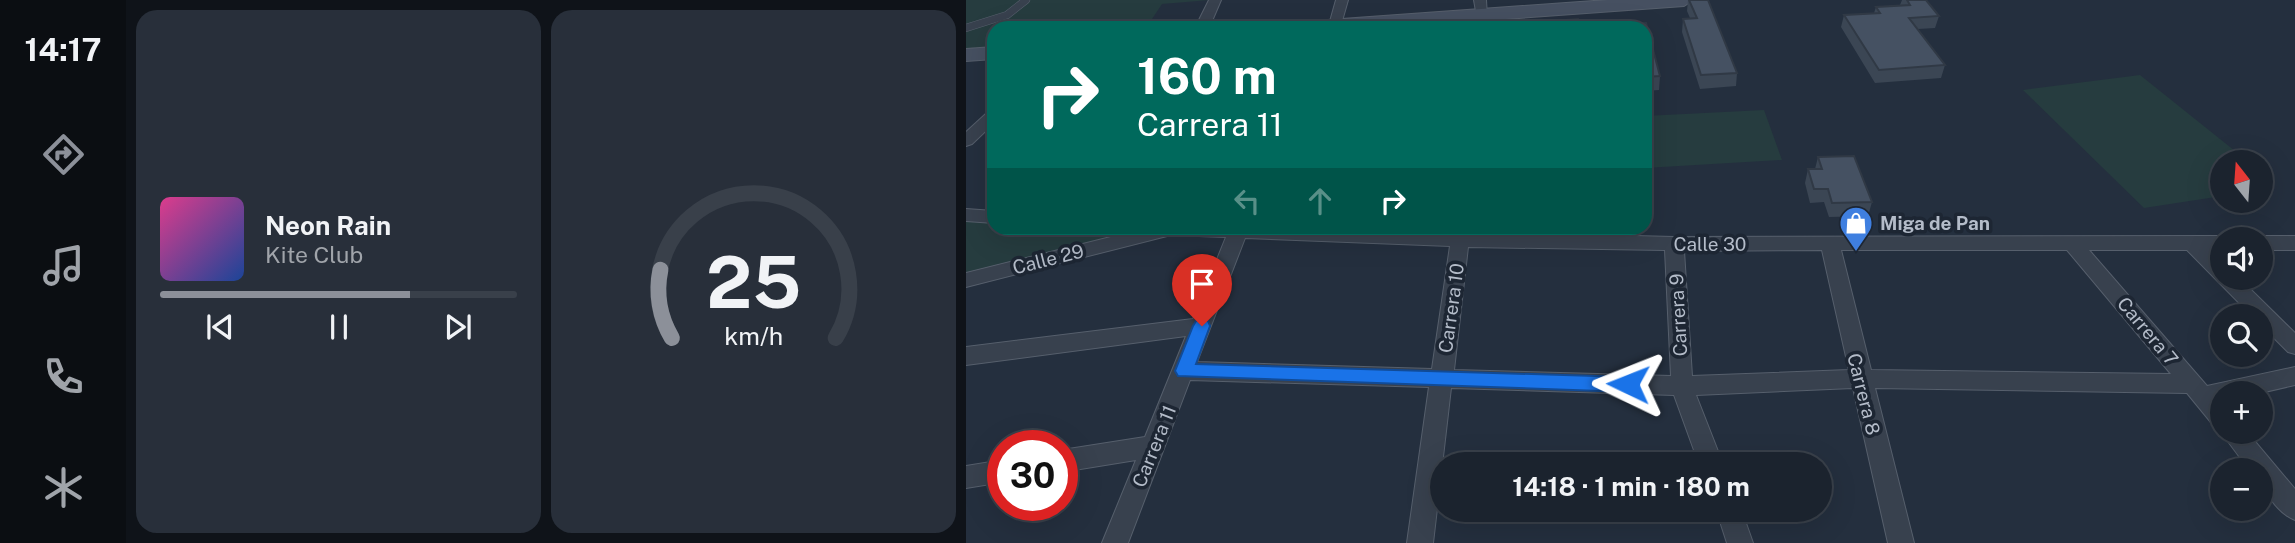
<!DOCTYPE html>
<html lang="es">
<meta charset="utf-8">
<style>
:root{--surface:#1b232e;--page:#282f3a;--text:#f1f3f6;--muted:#a0a4aa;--line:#39404a;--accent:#8c9099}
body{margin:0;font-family:"Public Sans",sans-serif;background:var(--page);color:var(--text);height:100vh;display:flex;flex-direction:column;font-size:26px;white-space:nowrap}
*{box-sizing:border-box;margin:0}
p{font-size:23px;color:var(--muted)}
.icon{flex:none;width:38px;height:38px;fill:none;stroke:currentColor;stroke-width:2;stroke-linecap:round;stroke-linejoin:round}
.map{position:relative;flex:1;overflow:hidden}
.side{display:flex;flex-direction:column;gap:10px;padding:10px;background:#0f1319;width:840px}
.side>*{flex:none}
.top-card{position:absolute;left:21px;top:21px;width:665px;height:214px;border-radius:21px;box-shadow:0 7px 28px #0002,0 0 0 2px var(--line);background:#00695c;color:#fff;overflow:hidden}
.needle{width:46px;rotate:343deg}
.buttons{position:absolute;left:1244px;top:150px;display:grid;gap:14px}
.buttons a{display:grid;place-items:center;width:63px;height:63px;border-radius:50%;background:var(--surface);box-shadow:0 7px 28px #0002,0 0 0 2px var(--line);font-size:35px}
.speed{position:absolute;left:21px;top:430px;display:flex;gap:14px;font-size:35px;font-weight:700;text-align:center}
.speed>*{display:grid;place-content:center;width:91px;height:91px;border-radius:50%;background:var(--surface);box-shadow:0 7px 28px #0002,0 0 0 2px var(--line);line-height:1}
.speed .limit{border:10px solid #d22;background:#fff;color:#111}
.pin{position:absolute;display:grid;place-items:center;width:60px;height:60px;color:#fff;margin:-72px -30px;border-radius:50% 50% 50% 0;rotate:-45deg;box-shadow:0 0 7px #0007}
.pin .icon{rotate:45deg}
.me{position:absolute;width:77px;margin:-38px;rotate:272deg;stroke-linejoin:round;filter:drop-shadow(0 0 5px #0008)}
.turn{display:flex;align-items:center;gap:24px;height:147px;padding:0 35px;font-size:32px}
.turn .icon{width:91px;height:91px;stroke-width:2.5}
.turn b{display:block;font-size:49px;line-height:60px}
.lanes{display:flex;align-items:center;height:66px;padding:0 35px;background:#0003;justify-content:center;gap:35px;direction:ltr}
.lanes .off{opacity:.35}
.side .widget{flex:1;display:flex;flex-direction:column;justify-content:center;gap:10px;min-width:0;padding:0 24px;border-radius:21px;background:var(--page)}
.side .dial{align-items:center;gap:0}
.dial svg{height:182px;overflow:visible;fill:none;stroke:var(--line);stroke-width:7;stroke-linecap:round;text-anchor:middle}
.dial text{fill:var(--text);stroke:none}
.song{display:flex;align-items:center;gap:21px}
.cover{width:84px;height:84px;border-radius:10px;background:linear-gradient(135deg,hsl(330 70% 55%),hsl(220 70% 35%))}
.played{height:7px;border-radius:4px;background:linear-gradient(90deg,var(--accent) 70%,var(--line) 70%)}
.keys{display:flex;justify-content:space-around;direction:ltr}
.side .tiles{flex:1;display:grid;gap:10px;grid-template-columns:repeat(2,1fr)}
.trip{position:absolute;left:464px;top:452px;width:402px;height:70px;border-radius:35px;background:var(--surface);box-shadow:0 7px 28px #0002,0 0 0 2px var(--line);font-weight:700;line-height:70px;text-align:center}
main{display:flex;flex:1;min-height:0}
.menu{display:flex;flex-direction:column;width:126px;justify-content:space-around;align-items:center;background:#0b0e12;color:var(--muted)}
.menu .icon{width:49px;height:49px}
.menu .active{color:var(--accent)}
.menu b{font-size:32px;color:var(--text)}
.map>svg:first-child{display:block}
</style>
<main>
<nav class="menu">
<b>14:17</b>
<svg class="icon active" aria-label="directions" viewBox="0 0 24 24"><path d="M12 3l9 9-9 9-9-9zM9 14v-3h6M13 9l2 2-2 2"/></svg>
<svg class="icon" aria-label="music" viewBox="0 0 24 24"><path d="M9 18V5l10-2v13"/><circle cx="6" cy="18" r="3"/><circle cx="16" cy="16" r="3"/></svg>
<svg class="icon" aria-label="phone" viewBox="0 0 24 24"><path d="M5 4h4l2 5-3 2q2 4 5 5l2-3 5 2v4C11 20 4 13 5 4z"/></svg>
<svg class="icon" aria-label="climate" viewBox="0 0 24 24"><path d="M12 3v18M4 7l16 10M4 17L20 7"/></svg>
</nav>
<section class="side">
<div class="tiles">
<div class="widget">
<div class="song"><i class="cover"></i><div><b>Neon Rain</b><p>Kite Club</p></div></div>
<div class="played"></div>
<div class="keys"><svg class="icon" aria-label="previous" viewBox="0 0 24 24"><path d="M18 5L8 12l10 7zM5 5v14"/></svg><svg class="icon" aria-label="pause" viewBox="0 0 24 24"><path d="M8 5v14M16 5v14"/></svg><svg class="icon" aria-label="next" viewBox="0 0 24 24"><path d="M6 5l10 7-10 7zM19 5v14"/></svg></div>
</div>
<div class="widget dial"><svg viewBox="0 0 100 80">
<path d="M14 69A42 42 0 1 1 86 69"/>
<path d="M14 69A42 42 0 0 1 9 39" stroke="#8c9099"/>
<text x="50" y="56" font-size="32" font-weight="700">25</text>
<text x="50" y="72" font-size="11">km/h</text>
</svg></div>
</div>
</section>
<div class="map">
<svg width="1329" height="543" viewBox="0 0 1329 543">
<rect width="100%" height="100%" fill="#242f3e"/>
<g fill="#263c3f">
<polygon points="0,0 244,0 196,4 180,28 28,28 28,46 0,49"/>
<polygon points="1174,75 1284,163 1256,163 1256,196 1178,208 1057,90"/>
<polygon points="798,110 816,160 679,168 679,116"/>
<polygon points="0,215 28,217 28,228 180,228 0,274"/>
</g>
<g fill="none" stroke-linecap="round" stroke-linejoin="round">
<defs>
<polyline id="service" points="0,28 41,15 60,0"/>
<g id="minor">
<polygon points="243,0 255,0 243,28 229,28"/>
<polygon points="370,0 382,0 374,28 365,28 363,25"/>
<polygon points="508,0 520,0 521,17 511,17"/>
<polygon points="28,109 28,123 6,144 0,146 0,132 23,111"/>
<polygon points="0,209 28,211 28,223 0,221"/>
<path d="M181,228H339L708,237L1256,236L1263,240H1256V249L1244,250L1256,263V278H1273L1329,333V354L1322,352L1295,325V317H1287L1221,250H1123L1241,386L1329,367V385L1290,394H1256V429L1248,426L1221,393L909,388L948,543H922L887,388L730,395L757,464H733L708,395L485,388L467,543H441L463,387L224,380L162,543H136L170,460L96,472V450L179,437L220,336L0,365V347L227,319L260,237L205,235L0,287V273ZM279,238L484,246L466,369L231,362ZM502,247L699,250L705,376L488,370ZM856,250L883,370L726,376L718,251ZM875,250H1101L1205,374L905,370Z"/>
<polygon points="1295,236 1329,236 1329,250 1295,250 1295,240 1288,240"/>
<path d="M1256,430V432H1281L1329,489V520C1311,513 1295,489 1295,471H1284L1255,432Z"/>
<polygon points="37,460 37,482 0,488 0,466"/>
<polygon points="750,509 775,509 787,543 761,543"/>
</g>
<g id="secondary">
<polygon points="642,0 727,0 718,6 413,28 324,28 334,22"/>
<polygon points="28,47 28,59 0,61 0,49"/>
</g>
</defs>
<use href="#service" stroke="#565f6c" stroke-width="8"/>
<use href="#minor" stroke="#565f6c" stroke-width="2"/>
<use href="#secondary" stroke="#565f6c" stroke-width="2"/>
<use href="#service" stroke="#38414e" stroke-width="7"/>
<use href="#minor" fill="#38414e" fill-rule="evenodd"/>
<use href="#secondary" fill="#465061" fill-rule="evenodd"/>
</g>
<g fill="#3b4654">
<polygon points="722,0 742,0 771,73 770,86 734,89 716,32 717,19 724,18 721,11"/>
<polygon points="936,0 960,0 973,16 969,28 952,29 979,65 975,78 909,83 875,27 878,15 908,13 910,7 934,5"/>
<polygon points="680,23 694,76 693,90 679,91 679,28 646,28 646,25"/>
<polygon points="852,157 906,202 902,216 863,217 858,202 844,203 839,183 842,169 849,169"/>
</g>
<g fill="#455162" stroke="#303945" stroke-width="2">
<polygon points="723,0 742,0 771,73 735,75 717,19 731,18"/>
<polygon points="941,0 960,0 973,16 943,18 979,65 913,70 878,15 914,13 910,7 944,5"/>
<polygon points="612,19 613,28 587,28 586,21"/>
<polygon points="546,22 546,28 521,28 521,23"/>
<polygon points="680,23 694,76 679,77 679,28 647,28 646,25"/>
<polygon points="888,156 906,202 866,203 862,189 848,189 842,169 856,169 852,157"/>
</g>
<polygon fill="#1a73e8" stroke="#114b97" stroke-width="2" points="236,319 242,321 244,326 230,364 662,377 669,379 671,384 669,390 662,392 212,376 209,371 227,326 230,321"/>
<defs>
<symbol id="shop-pin" viewBox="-11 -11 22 30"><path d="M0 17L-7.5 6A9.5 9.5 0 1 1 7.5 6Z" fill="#3f7fe0" stroke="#1d2633"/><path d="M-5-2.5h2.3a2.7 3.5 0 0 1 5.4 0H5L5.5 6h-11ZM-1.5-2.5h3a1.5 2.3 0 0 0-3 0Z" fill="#fff"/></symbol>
</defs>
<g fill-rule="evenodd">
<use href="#shop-pin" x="871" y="204" width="38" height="52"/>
</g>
<g text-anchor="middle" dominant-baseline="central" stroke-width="7" stroke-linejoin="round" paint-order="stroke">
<g font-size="19" font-weight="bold" fill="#b4bcc9" stroke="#1d2633" text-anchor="start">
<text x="914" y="223">Miga de Pan</text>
</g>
<g font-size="19" fill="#b4bcc9" stroke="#1d2633">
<text x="744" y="244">Calle 30</text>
<text transform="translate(82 259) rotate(-14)">Calle 29</text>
<text transform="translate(485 308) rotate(-82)">Carrera 10</text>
<text transform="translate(712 315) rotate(-93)">Carrera 9</text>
<text transform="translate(1182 331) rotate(50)">Carrera 7</text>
<text transform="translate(898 394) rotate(76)">Carrera 8</text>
<text transform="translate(188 446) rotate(-68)">Carrera 11</text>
</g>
</g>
</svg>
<div class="buttons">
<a><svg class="needle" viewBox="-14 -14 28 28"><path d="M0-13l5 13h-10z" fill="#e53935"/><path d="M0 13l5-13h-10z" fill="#a0a4aa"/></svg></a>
<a><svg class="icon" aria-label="sound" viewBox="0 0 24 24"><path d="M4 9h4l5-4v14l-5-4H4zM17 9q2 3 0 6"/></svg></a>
<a><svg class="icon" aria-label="search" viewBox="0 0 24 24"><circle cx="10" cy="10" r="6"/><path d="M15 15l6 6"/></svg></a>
<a>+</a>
<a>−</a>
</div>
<div class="speed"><div class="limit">30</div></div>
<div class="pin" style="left:236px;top:326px;background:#d93025"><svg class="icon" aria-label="arrive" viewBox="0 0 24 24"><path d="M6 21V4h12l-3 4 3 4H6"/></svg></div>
<svg class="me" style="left:662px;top:384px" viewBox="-20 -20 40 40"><path d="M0-17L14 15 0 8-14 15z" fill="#1a73e8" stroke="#fff" stroke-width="4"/></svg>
<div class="trip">14:18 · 1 min · 180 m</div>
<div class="top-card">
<div class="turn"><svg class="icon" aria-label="right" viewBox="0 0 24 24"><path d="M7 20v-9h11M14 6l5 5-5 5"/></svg><div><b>160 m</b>Carrera 11</div></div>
<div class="lanes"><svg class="icon off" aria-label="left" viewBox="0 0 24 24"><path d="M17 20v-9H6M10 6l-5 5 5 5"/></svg><svg class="icon off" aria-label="ahead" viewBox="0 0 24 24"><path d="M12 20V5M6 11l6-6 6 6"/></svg><svg class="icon" aria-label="right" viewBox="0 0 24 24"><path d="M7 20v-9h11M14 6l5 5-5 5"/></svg></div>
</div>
</div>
</main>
